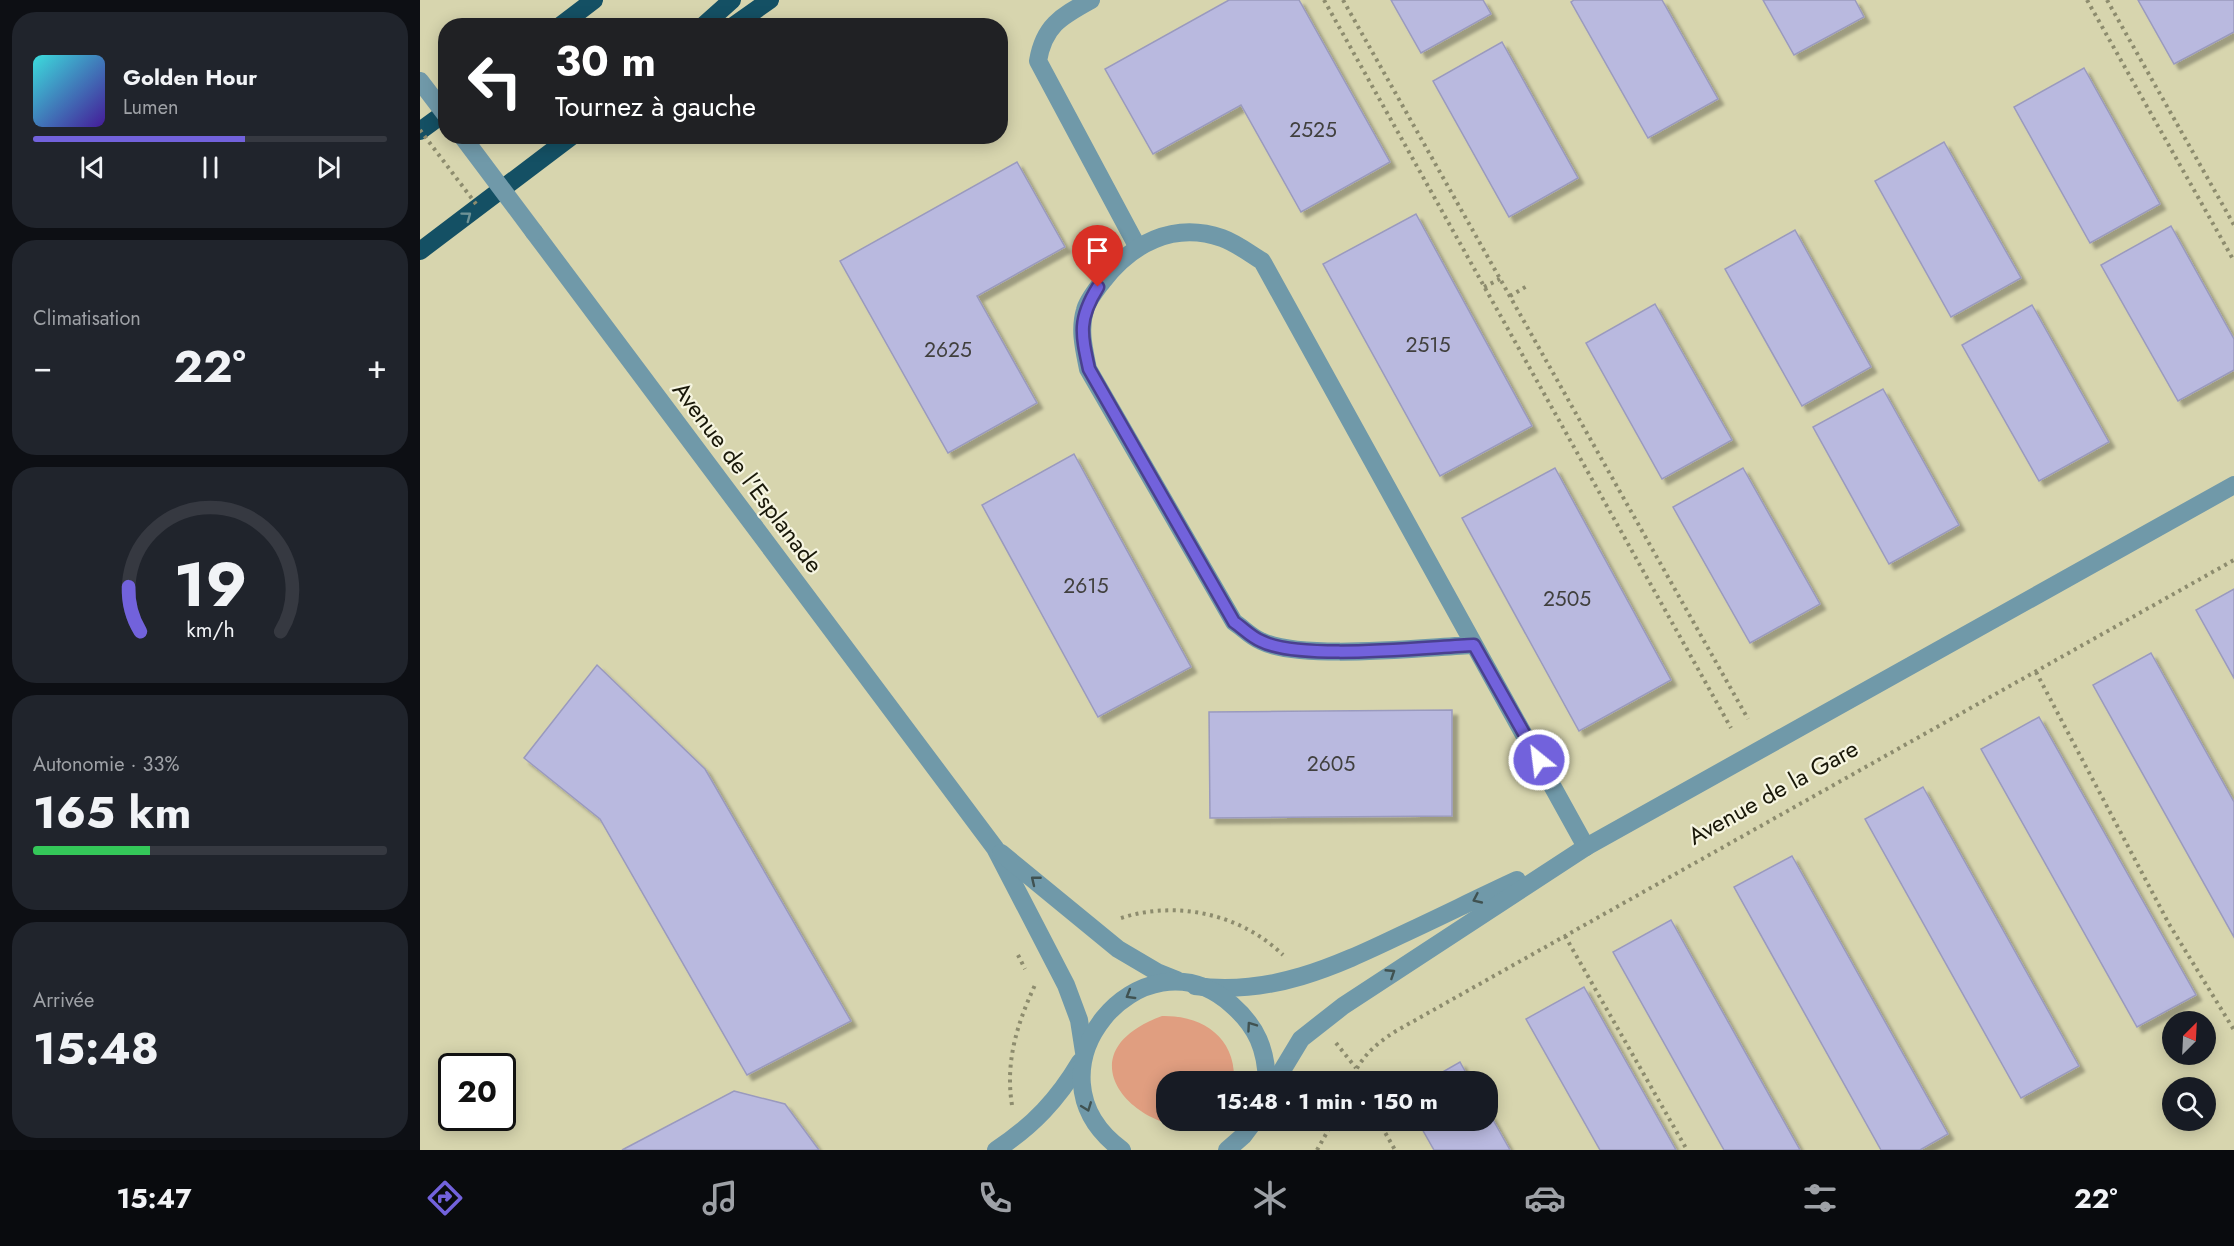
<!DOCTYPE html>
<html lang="fr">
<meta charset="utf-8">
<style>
:root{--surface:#171b24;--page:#20242c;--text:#f1f3f6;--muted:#9ea1a6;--line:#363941;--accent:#7262dc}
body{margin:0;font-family:Jost,sans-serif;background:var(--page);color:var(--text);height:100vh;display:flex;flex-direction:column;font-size:22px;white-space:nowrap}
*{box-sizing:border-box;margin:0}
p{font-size:20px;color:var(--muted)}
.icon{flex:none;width:33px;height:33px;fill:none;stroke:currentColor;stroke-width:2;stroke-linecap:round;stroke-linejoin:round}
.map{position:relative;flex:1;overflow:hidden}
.drawer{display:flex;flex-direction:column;gap:12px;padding:12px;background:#0d0f14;width:420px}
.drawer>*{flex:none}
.banner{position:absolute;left:18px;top:18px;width:570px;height:126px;border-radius:24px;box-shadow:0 3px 15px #0003;background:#202124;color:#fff;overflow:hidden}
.needle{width:39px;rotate:24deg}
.fabs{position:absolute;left:1742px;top:1011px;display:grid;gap:12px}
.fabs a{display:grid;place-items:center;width:54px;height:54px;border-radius:50%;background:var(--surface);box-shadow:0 3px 15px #0003;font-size:30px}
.speed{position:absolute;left:18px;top:1053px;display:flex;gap:12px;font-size:30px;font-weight:700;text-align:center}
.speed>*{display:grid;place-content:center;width:78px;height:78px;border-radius:50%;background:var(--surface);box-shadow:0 3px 15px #0003;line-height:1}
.speed .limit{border:3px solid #111;border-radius:9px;background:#fff;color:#111}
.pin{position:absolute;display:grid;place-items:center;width:51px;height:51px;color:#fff;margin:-62px -26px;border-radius:50% 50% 50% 0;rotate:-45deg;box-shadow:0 0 6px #0007}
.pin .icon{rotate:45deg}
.me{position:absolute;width:66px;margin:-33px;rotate:331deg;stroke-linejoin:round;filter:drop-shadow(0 0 4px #0008)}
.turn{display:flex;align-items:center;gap:21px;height:126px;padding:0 18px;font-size:27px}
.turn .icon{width:78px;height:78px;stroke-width:2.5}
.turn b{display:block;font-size:42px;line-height:51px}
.big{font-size:45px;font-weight:700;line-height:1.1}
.drawer .card{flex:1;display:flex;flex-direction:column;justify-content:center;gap:9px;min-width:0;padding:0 21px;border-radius:24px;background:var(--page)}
.drawer .dial{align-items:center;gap:0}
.dial svg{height:156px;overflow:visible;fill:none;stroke:var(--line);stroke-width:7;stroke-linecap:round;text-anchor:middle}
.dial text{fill:var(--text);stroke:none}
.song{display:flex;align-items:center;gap:18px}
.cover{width:72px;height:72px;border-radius:9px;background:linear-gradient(135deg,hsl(180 70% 55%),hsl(260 70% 35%))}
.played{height:6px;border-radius:3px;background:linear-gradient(90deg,var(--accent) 60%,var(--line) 60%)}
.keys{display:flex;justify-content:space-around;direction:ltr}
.heat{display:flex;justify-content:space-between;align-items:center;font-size:33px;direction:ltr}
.charge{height:9px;border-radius:4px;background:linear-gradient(90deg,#34c759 33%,var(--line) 0)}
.trip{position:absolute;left:736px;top:1071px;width:342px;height:60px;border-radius:24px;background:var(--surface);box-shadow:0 3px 15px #0003;font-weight:700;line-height:60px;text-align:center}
.menu{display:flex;height:96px;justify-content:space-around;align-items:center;background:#090b0e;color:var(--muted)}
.menu .icon{width:42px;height:42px}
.menu .active{color:var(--accent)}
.menu b{font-size:27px;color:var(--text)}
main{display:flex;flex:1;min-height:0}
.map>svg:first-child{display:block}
</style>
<main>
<section class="drawer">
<div class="card">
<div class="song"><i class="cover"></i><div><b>Golden Hour</b><p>Lumen</p></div></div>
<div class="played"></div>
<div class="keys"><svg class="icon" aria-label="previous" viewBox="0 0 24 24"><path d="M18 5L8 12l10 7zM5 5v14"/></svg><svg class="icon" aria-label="pause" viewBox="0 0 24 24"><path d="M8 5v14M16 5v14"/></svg><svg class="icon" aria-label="next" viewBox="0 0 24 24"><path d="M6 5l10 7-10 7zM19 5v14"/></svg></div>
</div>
<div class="card"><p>Climatisation</p>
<div class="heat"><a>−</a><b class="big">22°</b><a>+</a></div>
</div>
<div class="card dial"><svg viewBox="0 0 100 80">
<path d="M14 69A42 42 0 1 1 86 69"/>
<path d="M14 69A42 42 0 0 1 8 46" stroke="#7262dc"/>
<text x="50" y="56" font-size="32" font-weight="700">19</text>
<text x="50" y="72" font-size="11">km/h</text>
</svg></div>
<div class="card"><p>Autonomie · 33%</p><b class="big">165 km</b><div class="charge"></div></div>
<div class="card"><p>Arrivée</p><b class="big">15:48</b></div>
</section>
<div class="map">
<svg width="1814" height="1150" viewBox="0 0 1814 1150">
<defs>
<filter id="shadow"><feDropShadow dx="5.5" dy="5.5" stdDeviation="1.5" flood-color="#0004"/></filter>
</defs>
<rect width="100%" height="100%" fill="#d7d5ae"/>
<path fill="#e09e80" d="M742,1016C783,1015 816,1038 814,1081L747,1082V1120L796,1121C734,1150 629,1058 742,1016Z"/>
<g fill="#b9b9df" stroke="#9a9abe" stroke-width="1.5" filter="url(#shadow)">
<polygon points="809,0 879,0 970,162 881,212 821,105 733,154 685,69"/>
<polygon points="971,0 1063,0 1071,14 1001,53"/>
<polygon points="1154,0 1242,0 1298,99 1228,138 1151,2"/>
<polygon points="1343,0 1435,0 1444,17 1374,55"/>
<polygon points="1718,0 1814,0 1814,32 1754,64"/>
<polygon points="1082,42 1158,178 1089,217 1013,81"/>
<polygon points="1664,68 1740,204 1670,243 1594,107"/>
<polygon points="1524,142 1601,278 1531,317 1455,181"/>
<polygon points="597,162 645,247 557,296 617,403 528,453 420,261"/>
<polygon points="996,214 1112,426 1020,476 903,264"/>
<polygon points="1751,226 1814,339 1814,370 1758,401 1681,265"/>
<polygon points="1375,230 1451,367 1382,406 1305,269"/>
<polygon points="1235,304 1312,440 1242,479 1166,343"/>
<polygon points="1612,305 1689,442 1619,481 1542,345"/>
<polygon points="1463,389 1539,525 1469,564 1393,427"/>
<polygon points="654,454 771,667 678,717 562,505"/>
<polygon points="1135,468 1251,680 1159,731 1042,518"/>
<polygon points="1323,468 1400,604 1330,643 1253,507"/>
<polygon points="1814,589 1814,678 1776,610"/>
<polygon points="1731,653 1814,802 1814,937 1673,685"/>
<polygon points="177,665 285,769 431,1021 327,1075 180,819 104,758"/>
<polygon points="1032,710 1032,816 790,818 789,712"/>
<polygon points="1619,717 1776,995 1717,1027 1561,749"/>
<polygon points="1503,787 1659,1066 1601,1098 1445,819"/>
<polygon points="1372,856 1528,1134 1500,1150 1461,1150 1314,887"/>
<polygon points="1251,920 1380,1150 1304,1150 1193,952"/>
<polygon points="1164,987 1256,1150 1180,1150 1106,1019"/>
<polygon points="1040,1062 1051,1082 1005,1082"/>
<polygon points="314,1091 365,1104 399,1150 202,1150"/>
<polygon points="1068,1111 1090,1150 1014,1150 997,1120 1068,1120"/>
</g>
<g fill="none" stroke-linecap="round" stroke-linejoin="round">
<g stroke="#8d8c6e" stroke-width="4" stroke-dasharray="3 4.5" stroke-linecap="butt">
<polyline points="904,0 1311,728"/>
<polyline points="923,0 1328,719"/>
<polyline points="1667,0 1814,261"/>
<polyline points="1687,0 1814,225"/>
<polyline points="1064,287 1080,279"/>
<polyline points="1090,296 1107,286"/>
<polyline points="1616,672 1749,924 1814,1030"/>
<path d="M701,918C757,900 821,914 863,955"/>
<polyline points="1145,936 1267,1150"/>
<polyline points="598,955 605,969"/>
<polyline points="916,1043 936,1068"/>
<path d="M930,1082C941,1057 954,1045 976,1031L1814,560"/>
<path d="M592,1105C585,1062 597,1024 615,985"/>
<polyline points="958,1120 975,1150"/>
<polyline points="897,1150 914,1120"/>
</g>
<g stroke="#7099a9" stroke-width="18">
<path d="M671,0C642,16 624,25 618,61L717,246"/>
<polyline points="114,232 575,848 646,985 659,1020 664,1052"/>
<path d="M1054,645C1005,647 881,661 841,641C831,637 823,628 814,622L668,369C664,349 659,330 665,310C667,301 676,290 682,282C711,244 753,221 802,238C816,243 829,253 842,261L1166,847"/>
<polyline points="581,853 698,949 737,972 757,980"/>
<path d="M775,986C851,996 914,967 981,935C1020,917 1058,898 1097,880"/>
<polyline points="855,1082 881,1039 923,1006 1166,847 1814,485"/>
<path d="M576,1150C613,1126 638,1099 660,1062"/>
<path d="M702,1150C596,1073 722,924 812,1005C837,1027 846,1049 847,1082"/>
<polyline points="807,1150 823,1136 835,1120"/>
</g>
<g stroke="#145064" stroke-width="18">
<polyline points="140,26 174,0"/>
<polyline points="283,26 312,0"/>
<polyline points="313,26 350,0"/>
<polyline points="0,131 26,112"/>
<polyline points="0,251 152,136"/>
</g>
<polyline stroke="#8d8c6e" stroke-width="4" stroke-dasharray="3 4.5" stroke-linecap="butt" points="0,130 56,204"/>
<g stroke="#7099a9" stroke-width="18">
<polyline points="0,81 26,115"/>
<polyline points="42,136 114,232"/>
</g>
</g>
<defs><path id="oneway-chevron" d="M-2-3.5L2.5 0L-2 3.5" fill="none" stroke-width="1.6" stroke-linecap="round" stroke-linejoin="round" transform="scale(1.5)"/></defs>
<use stroke="#6e9296" href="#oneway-chevron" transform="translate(47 216) rotate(-37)"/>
<g stroke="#405251">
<use href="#oneway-chevron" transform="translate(615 880) rotate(-141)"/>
<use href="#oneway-chevron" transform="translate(1057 899) rotate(155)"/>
<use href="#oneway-chevron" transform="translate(971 973) rotate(-33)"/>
<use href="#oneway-chevron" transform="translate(710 995) rotate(149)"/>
<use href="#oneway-chevron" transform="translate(831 1026) rotate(-125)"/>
<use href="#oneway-chevron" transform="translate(667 1107) rotate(69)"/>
</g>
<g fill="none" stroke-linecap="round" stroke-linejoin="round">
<defs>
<path id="route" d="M678,287C658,319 661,333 669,369L814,622C823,628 831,637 841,641C880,661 1005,647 1054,645L1119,760"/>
</defs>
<use href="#route" stroke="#4a408f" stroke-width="15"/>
<use href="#route" stroke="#7262dc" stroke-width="10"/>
</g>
<g text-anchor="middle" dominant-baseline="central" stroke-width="4.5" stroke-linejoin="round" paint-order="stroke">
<g font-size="21" fill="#41403e">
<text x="893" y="130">2525</text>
<text x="1008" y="345">2515</text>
<text x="528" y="350">2625</text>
<text x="666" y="586">2615</text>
<text x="1147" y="599">2505</text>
<text x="911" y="764">2605</text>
</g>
<g font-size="24" fill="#191809" stroke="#f6f5e1">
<text transform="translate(328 477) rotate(53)">Avenue de l'Esplanade</text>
<text transform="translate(1353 792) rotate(-29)">Avenue de la Gare</text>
</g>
</g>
</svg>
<div class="fabs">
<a><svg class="needle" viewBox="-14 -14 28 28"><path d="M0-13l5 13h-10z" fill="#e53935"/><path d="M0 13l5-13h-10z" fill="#9ea1a6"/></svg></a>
<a><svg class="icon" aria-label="search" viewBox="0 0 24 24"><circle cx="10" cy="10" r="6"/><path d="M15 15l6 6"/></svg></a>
</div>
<div class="speed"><div class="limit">20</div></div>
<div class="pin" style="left:678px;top:287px;background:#d93025"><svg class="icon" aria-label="arrive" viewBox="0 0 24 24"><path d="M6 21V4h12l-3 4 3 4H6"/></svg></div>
<svg class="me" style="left:1119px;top:760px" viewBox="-20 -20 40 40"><circle r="17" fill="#7262dc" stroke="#fff" stroke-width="3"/><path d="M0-11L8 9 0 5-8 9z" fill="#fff"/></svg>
<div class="trip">15:48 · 1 min · 150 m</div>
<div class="banner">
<div class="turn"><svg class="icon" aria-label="left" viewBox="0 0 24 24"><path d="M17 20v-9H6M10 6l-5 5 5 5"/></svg><div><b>30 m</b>Tournez à gauche</div></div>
</div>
</div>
</main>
<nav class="menu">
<b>15:47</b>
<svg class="icon active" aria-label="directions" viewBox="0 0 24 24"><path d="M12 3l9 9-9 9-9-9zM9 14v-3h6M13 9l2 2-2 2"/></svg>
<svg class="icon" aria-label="music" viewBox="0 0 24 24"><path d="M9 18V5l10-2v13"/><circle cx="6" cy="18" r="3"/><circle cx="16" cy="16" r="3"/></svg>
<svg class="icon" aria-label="phone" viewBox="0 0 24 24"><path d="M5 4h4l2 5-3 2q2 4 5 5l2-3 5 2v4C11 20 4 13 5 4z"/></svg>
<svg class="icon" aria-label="climate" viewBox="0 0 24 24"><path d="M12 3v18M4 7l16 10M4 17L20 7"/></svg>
<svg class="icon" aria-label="car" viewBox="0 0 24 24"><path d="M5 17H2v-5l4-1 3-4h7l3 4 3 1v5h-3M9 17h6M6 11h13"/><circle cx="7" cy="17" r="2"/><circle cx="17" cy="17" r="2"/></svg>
<svg class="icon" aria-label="filters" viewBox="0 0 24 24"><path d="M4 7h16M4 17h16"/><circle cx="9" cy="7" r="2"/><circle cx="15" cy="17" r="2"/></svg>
<b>22°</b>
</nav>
